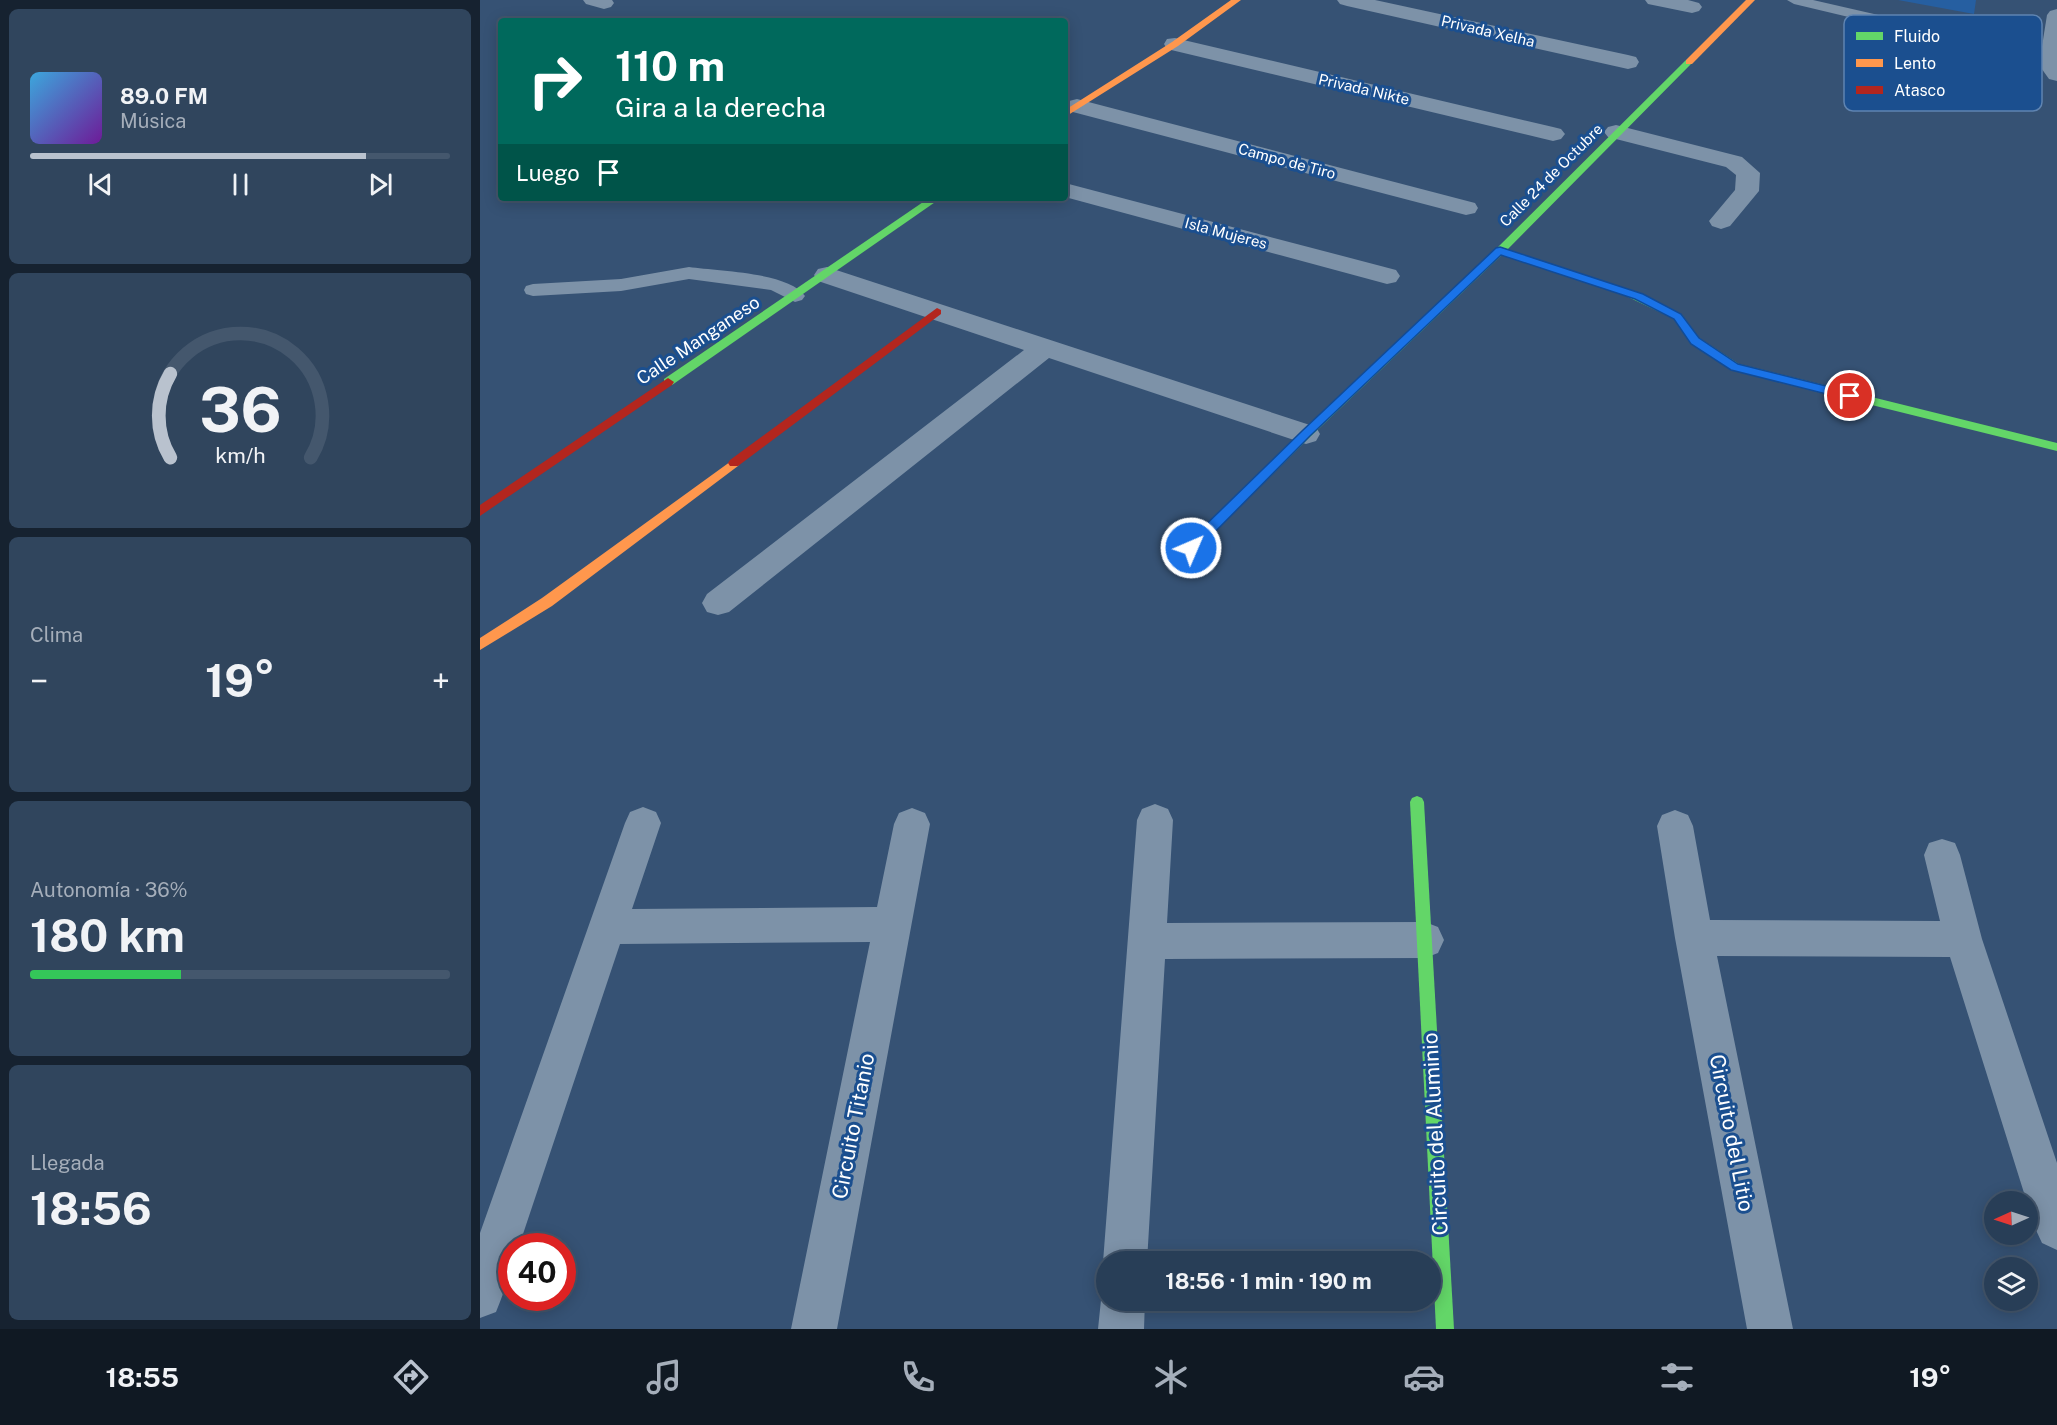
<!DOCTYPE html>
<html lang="es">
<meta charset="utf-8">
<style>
:root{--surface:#283e57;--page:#30455d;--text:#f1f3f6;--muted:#a5aeba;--line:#44576d;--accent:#b9c2ce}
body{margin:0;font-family:"Public Sans",sans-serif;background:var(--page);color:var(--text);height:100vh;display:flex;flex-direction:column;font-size:22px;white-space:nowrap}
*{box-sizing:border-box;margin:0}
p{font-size:20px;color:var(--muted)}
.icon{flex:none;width:33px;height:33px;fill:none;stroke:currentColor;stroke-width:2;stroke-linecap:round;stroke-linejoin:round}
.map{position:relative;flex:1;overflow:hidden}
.details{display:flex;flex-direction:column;gap:9px;padding:9px;background:#162230;width:480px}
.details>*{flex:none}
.guide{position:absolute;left:18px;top:18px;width:570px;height:183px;border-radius:6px;box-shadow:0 3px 15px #0003,0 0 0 2px var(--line);background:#00695c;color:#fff;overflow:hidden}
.needle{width:39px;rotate:267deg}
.fabs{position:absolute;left:1504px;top:1191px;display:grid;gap:12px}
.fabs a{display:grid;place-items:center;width:54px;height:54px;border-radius:50%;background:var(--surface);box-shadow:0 3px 15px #0003,0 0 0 2px var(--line);font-size:30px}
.speed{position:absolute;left:18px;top:1233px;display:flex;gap:12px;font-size:30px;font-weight:700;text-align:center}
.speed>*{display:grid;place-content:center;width:78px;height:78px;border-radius:50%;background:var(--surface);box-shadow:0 3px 15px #0003,0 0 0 2px var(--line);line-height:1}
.speed .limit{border:9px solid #d22;background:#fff;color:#111}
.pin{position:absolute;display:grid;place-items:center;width:51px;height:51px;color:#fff;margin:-26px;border:3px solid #fff;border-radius:50%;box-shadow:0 2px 6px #0007}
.me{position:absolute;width:66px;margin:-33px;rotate:45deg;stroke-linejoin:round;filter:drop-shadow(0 0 4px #0008)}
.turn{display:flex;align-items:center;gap:21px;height:126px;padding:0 18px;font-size:27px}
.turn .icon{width:78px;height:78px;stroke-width:2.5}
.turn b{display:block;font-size:42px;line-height:51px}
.then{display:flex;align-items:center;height:57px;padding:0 18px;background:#0003;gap:12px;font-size:22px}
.big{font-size:45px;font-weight:700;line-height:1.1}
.details .card{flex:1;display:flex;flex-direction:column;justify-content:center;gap:9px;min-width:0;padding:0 21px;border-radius:9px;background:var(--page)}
.details .dial{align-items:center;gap:0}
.dial svg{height:156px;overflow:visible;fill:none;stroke:var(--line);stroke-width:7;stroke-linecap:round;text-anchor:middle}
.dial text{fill:var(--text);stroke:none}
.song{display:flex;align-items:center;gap:18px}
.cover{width:72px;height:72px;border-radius:9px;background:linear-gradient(135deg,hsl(200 70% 55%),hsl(280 70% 35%))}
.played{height:6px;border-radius:3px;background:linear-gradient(90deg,var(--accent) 80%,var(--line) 80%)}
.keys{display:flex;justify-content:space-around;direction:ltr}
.heat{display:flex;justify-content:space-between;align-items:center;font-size:33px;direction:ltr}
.charge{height:9px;border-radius:4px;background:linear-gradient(90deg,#34c759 36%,var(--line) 0)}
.trip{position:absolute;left:616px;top:1251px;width:345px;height:60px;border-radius:30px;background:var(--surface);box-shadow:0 3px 15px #0003,0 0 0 2px var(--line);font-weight:700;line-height:60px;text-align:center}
.menu{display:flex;height:96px;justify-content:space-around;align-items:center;background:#101923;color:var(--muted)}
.menu .icon{width:42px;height:42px}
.menu .on{color:var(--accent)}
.menu b{font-size:27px;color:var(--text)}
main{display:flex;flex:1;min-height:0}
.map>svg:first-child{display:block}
</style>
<main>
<section class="details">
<div class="card">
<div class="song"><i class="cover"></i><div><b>89.0 FM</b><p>Música</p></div></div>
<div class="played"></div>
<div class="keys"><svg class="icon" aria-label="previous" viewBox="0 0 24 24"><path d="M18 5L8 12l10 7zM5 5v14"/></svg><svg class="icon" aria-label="pause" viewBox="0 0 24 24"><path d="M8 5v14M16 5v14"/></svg><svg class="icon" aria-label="next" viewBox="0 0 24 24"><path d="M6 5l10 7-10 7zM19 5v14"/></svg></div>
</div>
<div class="card dial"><svg viewBox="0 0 100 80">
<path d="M14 69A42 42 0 1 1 86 69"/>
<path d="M14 69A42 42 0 0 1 14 26" stroke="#b9c2ce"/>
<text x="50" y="56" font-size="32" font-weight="700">36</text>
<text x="50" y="72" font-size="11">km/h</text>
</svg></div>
<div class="card"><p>Clima</p>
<div class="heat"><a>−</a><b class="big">19°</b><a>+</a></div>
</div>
<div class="card"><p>Autonomía · 36%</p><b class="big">180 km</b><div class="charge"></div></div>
<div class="card"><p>Llegada</p><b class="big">18:56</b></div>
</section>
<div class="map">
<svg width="1577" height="1329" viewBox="0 0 1577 1329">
<rect width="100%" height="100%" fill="#365274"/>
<polygon fill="#265fa1" points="1418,0 1496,0 1494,14"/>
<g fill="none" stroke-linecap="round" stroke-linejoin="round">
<g fill="#7d92a8" fill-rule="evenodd">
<polygon points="1307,0 1333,0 1503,39 1511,44 1503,49 1314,4"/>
<path d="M209,267C236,271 309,272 325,296L322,300L315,302L291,290L209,279L141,291L53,296L46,294L44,290L46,286L53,284L141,279Z"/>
</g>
<g fill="#7d92a8" fill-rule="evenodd">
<polygon points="103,0 132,0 134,3 131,7 124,9 106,4"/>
<polygon points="857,0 895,0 1148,55 1156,57 1159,62 1156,67 1148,69 867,6 860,4"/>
<polygon points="1165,0 1208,0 1219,3 1222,7 1219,11 1212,13 1168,4"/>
<polygon points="1577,9 1577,81 1569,79 1559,65 1567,15 1570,11"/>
<polygon points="695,38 1073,127 1081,129 1085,134 1081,139 1073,141 687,49 684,44 687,39"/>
<polygon points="597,99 995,203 998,208 995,213 986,215 589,111 586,106 589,101"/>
<polygon points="1136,125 1262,157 1280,173 1279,191 1250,226 1241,229 1232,226 1229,221 1255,190 1256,175 1246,167 1128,137 1124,132 1128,127"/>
<polygon points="585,183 916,270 920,276 916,282 907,284 585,197"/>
<polygon points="347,267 836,427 840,434 836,441 826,444 569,358 249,612 238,615 227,612 222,603 227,594 544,350 338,281 334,275 338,269"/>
<polygon points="675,804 688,809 693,820 687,923 945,922 958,927 964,940 958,953 945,958 685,959 667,1262 627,1262 627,1272 623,1262 657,820 662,809"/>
<path d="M163,807L176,812L181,823L152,909L397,907L414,824L419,813L432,808L445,813L450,824L357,1329H311L390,942L140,944L39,1246H32C32,1271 25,1290 16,1312L0,1318V1233L145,823L150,812Z"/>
<polygon points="1195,810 1208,815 1213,826 1230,920 1460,921 1444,855 1449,843 1462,839 1475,843 1480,855 1502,939 1577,1163 1577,1250 1562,1243 1555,1228 1470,957 1237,956 1313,1329 1267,1329 1195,938 1177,826 1182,815"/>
<polygon points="627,1285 627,1300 665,1300 664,1329 618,1329 621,1300"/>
</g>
<g fill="#63d668" fill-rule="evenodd">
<polygon points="1206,60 1213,62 1024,253 830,437 715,551 707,551 705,548 707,545 822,431 1016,249"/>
<polygon points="449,198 461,198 192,385 184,385 184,379"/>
<polygon points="1150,291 1202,315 1219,338 1259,364 1577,443 1577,451 1251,370 1211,344 1194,319 1146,296 1145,294"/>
<polygon points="937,796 942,798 944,802 974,1329 956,1329 930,802 932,798"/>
</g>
<g fill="#ff974d" fill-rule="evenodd">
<polygon points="751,0 761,0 698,46 585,117 585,110 692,42"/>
<polygon points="1266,0 1275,0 1212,64 1206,64 1206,60"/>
<polygon points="254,459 258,460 260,463 258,466 72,606 0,650 0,638 62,598"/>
</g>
<g fill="#b3261e" fill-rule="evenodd">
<polygon points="1020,248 1154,292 1155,294 1150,297 1146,296 1016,253 1016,249"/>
<polygon points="457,308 461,310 461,314 258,466 250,466 248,463 250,460"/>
<polygon points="188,378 194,382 192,385 0,516 0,505"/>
</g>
</g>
<polygon fill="#1a73e8" stroke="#114b97" stroke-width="1.5" points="1020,247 1163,294 1201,314 1219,338 1258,364 1370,392 1376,396 1370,400 1251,370 1211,344 1194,319 1155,299 1021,255 830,436 716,551 706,551 705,548 706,544 822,431 1016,248"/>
<g text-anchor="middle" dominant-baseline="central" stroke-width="6" stroke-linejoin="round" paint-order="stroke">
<g font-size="15" fill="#fff" stroke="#1b4f8f">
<text transform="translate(1008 31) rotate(13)">Privada Xelha</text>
<text transform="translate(884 89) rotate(13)">Privada Nikte</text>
<text transform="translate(807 161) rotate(15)">Campo de Tiro</text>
<text transform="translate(1071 175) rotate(-45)">Calle 24 de Octubre</text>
<text transform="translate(746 233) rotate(15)">Isla Mujeres</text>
</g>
<g font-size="18" fill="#fff" stroke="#1b4f8f">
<text transform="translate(218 340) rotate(-34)">Calle Manganeso</text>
</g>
<g font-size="21" fill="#fff" stroke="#1b4f8f">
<text transform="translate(373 1126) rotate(-79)">Circuito Titanio</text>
<text transform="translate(1252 1133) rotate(79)">Circuito del Litio</text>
<text transform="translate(955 1134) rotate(-93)">Circuito del Aluminio</text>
</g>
</g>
<rect x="1364" y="15" width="198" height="96" rx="9" fill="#1b4f8f" stroke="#5f84b1" stroke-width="1.5"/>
<rect x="1376" y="32" width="27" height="8" fill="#63d668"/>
<rect x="1376" y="59" width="27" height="8" fill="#ff974d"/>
<rect x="1376" y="86" width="27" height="8" fill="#b3261e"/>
<g font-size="16" fill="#fff">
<text x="1414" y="42">Fluido</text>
<text x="1414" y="69">Lento</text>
<text x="1414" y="96">Atasco</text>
</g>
</svg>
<div class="fabs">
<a><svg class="needle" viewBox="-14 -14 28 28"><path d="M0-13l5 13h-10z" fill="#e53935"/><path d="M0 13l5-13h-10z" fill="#a5aeba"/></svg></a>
<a><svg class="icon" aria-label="layers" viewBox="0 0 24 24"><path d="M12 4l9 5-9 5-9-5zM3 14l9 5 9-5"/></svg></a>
</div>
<div class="speed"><div class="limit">40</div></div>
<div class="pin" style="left:1370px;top:396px;background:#d93025"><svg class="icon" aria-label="arrive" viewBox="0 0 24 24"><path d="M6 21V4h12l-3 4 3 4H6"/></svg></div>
<svg class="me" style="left:711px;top:548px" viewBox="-20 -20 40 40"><circle r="17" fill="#1a73e8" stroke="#fff" stroke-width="3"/><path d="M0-11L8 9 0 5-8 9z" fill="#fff"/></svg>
<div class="trip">18:56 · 1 min · 190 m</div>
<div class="guide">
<div class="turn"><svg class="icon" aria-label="right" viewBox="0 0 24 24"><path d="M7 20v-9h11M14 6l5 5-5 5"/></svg><div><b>110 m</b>Gira a la derecha</div></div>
<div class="then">Luego<svg class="icon" aria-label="arrive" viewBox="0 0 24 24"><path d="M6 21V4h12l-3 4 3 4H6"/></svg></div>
</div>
</div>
</main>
<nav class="menu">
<b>18:55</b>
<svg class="icon on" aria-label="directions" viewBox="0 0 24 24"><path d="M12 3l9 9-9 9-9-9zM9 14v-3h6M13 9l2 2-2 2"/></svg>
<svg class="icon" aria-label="music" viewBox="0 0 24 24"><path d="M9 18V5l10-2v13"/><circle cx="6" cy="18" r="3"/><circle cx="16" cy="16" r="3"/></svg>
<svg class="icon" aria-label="phone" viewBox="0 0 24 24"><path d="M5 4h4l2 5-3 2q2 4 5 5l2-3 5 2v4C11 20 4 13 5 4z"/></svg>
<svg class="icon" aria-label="climate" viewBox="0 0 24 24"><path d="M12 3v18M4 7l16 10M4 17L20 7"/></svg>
<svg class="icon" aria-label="car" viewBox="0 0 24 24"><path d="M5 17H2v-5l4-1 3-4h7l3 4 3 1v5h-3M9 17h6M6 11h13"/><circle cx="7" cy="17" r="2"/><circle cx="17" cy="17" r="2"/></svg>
<svg class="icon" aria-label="filters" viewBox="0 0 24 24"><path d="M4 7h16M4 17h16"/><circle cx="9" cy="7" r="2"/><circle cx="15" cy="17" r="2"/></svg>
<b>19°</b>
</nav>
